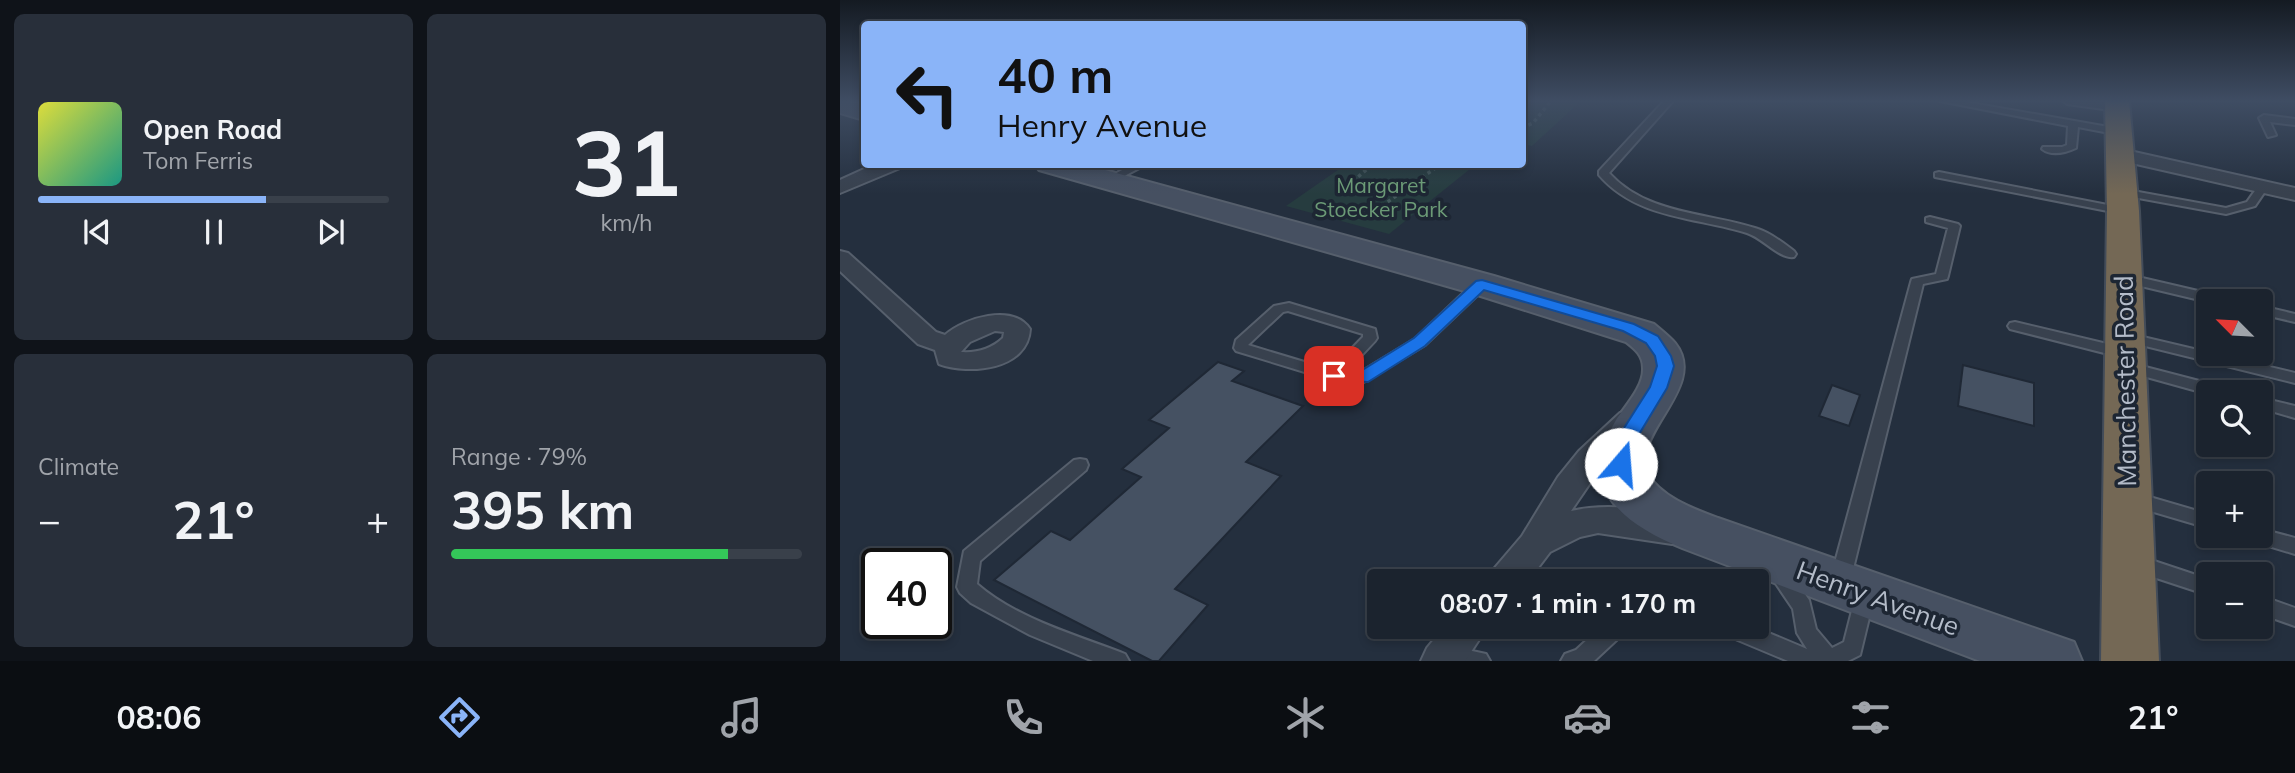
<!DOCTYPE html>
<meta charset="utf-8">
<style>
:root{--surface:#1b232e;--page:#282f3a;--text:#f1f3f6;--muted:#a0a4aa;--line:#39404a;--accent:#8ab4f8}
body{margin:0;font-family:Mulish,sans-serif;background:var(--page);color:var(--text);height:100vh;display:flex;flex-direction:column;font-size:26px;white-space:nowrap}
*{box-sizing:border-box;margin:0}
p{font-size:23px;color:var(--muted)}
.icon{flex:none;width:38px;height:38px;fill:none;stroke:currentColor;stroke-width:2;stroke-linecap:round;stroke-linejoin:round}
.map{position:relative;flex:1;overflow:hidden}
.sheet{display:flex;flex-direction:column;gap:14px;padding:14px;background:#0f1319;width:840px}
.sheet>*{flex:none}
.guide{position:absolute;left:21px;top:21px;width:665px;height:147px;border-radius:7px;box-shadow:0 4px 10px #0003,0 0 0 2px var(--line);background:#8ab4f8;color:#111;overflow:hidden}
.needle{width:46px;rotate:294deg}
.buttons{position:absolute;left:1356px;top:289px;display:grid;gap:14px}
.buttons a{display:grid;place-items:center;width:77px;height:77px;border-radius:7px;background:var(--surface);box-shadow:0 4px 10px #0003,0 0 0 2px var(--line);font-size:35px}
.speed{position:absolute;left:21px;top:548px;display:flex;gap:14px;font-size:35px;font-weight:700;text-align:center}
.speed>*{display:grid;place-content:center;width:91px;height:91px;border-radius:50%;background:var(--surface);box-shadow:0 4px 10px #0003,0 0 0 2px var(--line);line-height:1}
.speed .limit{border:4px solid #111;border-radius:10px;background:#fff;color:#111}
.pin{position:absolute;display:grid;place-items:center;width:60px;height:60px;color:#fff;margin:-30px;border-radius:14px;box-shadow:0 4px 10px #0006}
.me{position:absolute;width:77px;margin:-38px;rotate:18deg;stroke-linejoin:round;filter:drop-shadow(0 0 5px #0008)}
.turn{display:flex;align-items:center;gap:24px;height:147px;padding:0 21px;font-size:32px}
.turn .icon{width:91px;height:91px;stroke-width:2.5}
.turn b{display:block;font-size:49px;line-height:60px}
.big{font-size:52px;font-weight:700;line-height:1.1}
.sheet .widget{flex:1;display:flex;flex-direction:column;justify-content:center;gap:10px;min-width:0;padding:0 24px;border-radius:10px;background:var(--page)}
.sheet .dial{align-items:center;gap:0}
.dial b{font-size:91px;line-height:1}
.song{display:flex;align-items:center;gap:21px}
.cover{width:84px;height:84px;border-radius:10px;background:linear-gradient(135deg,hsl(60 70% 55%),hsl(170 70% 35%))}
.played{height:7px;border-radius:4px;background:linear-gradient(90deg,var(--accent) 65%,var(--line) 65%)}
.keys{display:flex;justify-content:space-around;direction:ltr}
.heat{display:flex;justify-content:space-between;align-items:center;font-size:38px;direction:ltr}
.charge{height:10px;border-radius:5px;background:linear-gradient(90deg,#34c759 79%,var(--line) 0)}
.sheet .tiles{flex:1;display:grid;gap:14px;grid-template-columns:repeat(2,1fr)}
.trip{position:absolute;left:527px;top:569px;width:402px;height:70px;border-radius:7px;background:var(--surface);box-shadow:0 4px 10px #0003,0 0 0 2px var(--line);font-weight:700;line-height:70px;text-align:center}
.tab-bar{display:flex;height:112px;justify-content:space-around;align-items:center;background:#0b0e12;color:var(--muted)}
.tab-bar .icon{width:49px;height:49px}
.tab-bar .on{color:var(--accent)}
.tab-bar b{font-size:32px;color:var(--text)}
main{display:flex;flex:1;min-height:0}
.map>svg:first-child{display:block}
</style>
<main>
<section class="sheet">
<div class="tiles">
<div class="widget">
<div class="song"><i class="cover"></i><div><b>Open Road</b><p>Tom Ferris</p></div></div>
<div class="played"></div>
<div class="keys"><svg class="icon" aria-label="previous" viewBox="0 0 24 24"><path d="M18 5L8 12l10 7zM5 5v14"/></svg><svg class="icon" aria-label="pause" viewBox="0 0 24 24"><path d="M8 5v14M16 5v14"/></svg><svg class="icon" aria-label="next" viewBox="0 0 24 24"><path d="M6 5l10 7-10 7zM19 5v14"/></svg></div>
</div>
<div class="widget dial"><b>31</b><p>km/h</p></div>
<div class="widget"><p>Climate</p>
<div class="heat"><a>−</a><b class="big">21°</b><a>+</a></div>
</div>
<div class="widget"><p>Range · 79%</p><b class="big">395 km</b><div class="charge"></div></div>
</div>
</section>
<div class="map">
<svg width="1455" height="661" viewBox="0 0 1455 661">
<rect width="100%" height="100%" fill="#242f3e"/>
<g fill="#263c3f">
<polygon points="683,101 741,101 692,146 683,144"/>
<polygon points="505,165 505,164 635,165 549,234 446,206"/>
</g>
<g fill="#455162" stroke="#1f2835" stroke-width="2">
<polygon points="378,362 404,371 392,381 463,406 406,462 441,476 335,589 368,605 319,661 312,661 154,580 211,531 230,540 301,477 282,469 329,428 309,420"/>
<polygon points="1123,365 1194,383 1194,426 1118,406"/>
<polygon points="992,385 1020,395 1009,426 979,416"/>
</g>
<g fill="none" stroke-linecap="round" stroke-linejoin="round">
<defs>
<g id="lane">
<path d="M824,101H833L769,173C807,215 867,212 918,229C931,233 943,243 954,251L956,254L954,257C939,259 923,238 907,233C856,217 797,219 759,175V171Z"/>
<path d="M1100,101H1120L1280,129L1285,132L1280,135L1238,127L1236,148C1225,153 1211,156 1202,149L1203,147H1222L1227,145L1228,126Z"/>
<path d="M1223,101C1241,101 1267,99 1283,108L1278,111L1227,104Z"/>
<polygon points="1424,115 1455,119 1455,125 1430,122 1436,135 1428,137 1419,118"/>
<polygon points="293,164 307,164 271,183 263,183 262,181"/>
<polygon points="1099,172 1283,208 1289,211 1283,214 1095,177 1095,173"/>
<polygon points="1423,184 1428,187 1415,206 1386,214 1282,195 1276,192 1282,189 1386,208 1407,202 1419,185"/>
<polygon points="1090,217 1118,224 1120,226 1108,276 1107,279 1083,284 1010,581 1007,587 1000,589 993,587 990,581 1071,282 1072,279 1096,274 1108,228 1086,222 1086,218"/>
<polygon points="1285,274 1388,298 1390,301 1368,302 1280,281 1279,278"/>
<path d="M641,280L646,281L648,284L646,287L585,345L522,383L494,381L396,351L394,348L396,340L434,306L449,303L535,329L537,338L535,341L506,372L519,373L575,339L636,281ZM448,311L523,334V337L491,370L408,345L443,312Z"/>
<polygon points="1421,306 1455,314 1455,322 1421,314"/>
<polygon points="1175,322 1284,348 1291,353 1284,358 1170,329 1168,326 1170,323"/>
<polygon points="1286,333 1455,373 1455,383 1281,340 1279,337"/>
<polygon points="1290,363 1386,388 1389,392 1368,392 1368,394 1285,371 1283,368 1285,365"/>
<polygon points="1421,398 1455,406 1455,418 1421,408"/>
<path d="M240,459L246,460L248,465L246,470L140,561L137,584C177,619 237,635 285,654L289,661H253L190,635L131,603L120,593L117,587L124,551L234,460Z"/>
<polygon points="1296,493 1368,514 1368,528 1290,505 1287,500 1290,495"/>
<polygon points="1421,529 1455,538 1455,554 1412,541 1410,536 1421,536"/>
<polygon points="1296,555 1368,579 1368,595 1289,569 1287,563 1289,557"/>
<polygon points="940,567 947,569 969,600 976,629 992,648 1004,642 1017,591 1024,588 1031,591 1034,597 1020,655 1008,661 948,661 881,633 878,626 912,626 967,649 957,633 953,609 930,575 933,569"/>
<polygon points="1421,596 1455,608 1455,626 1421,614"/>
<polygon points="762,626 787,626 784,633 754,661 721,661 725,654 736,650"/>
<polygon points="609,646 646,654 650,661 601,661 599,656 602,649"/>
</g>
<g id="street">
<polygon points="1281,149 1455,188 1455,200 1274,159 1271,155 1274,151"/>
<polygon points="35,164 62,164 60,168 0,193 0,180"/>
<path d="M0,251L8,253L96,332L105,335C124,318 173,303 190,329C188,370 129,375 99,364L95,350L78,344L0,271ZM155,331L164,332L163,338C151,349 138,353 121,352L130,342Z"/>
<path d="M791,410L802,413L806,421L802,429L761,467L731,511C767,503 809,508 844,520L849,530L844,540L832,544L758,533L740,537L710,552L688,581H648L653,570L682,536L718,477L739,451L780,413Z"/>
<polygon points="605,626 648,626 625,661 581,661 587,648"/>
</g>
<g id="secondary">
<polygon points="0,101 24,104 24,120 0,113"/>
<path d="M195,164H243L654,276L814,324C821,330 829,336 835,343C863,378 816,416 807,449C805,456 806,464 806,472C821,497 851,508 878,518L1234,642L1242,661H1140L842,548C782,523 736,488 776,420C786,405 804,386 803,368C803,355 795,349 786,342L628,292L199,170Z"/>
</g>
<polygon id="highway" points="1265,101 1289,101 1299,211 1319,661 1261,661 1267,211"/>
</defs>
<use href="#lane" stroke="#565f6c" stroke-width="4"/>
<use href="#street" stroke="#565f6c" stroke-width="4"/>
<use href="#secondary" stroke="#565f6c" stroke-width="4"/>
<use href="#highway" stroke="#434c59" stroke-width="4"/>
<g stroke="#44595c" stroke-width="3.5" stroke-dasharray="3.5 3.5" stroke-linecap="butt">
<polyline points="682,128 693,123 711,101"/>
<polyline points="497,195 533,164"/>
<polyline points="542,206 601,164"/>
</g>
<use href="#lane" fill="#38414e" fill-rule="evenodd"/>
<use href="#street" fill="#38414e" fill-rule="evenodd"/>
<use href="#secondary" fill="#465061" fill-rule="evenodd"/>
<use href="#highway" fill="#746855" fill-rule="evenodd"/>
</g>
<linearGradient id="sky" x2="0" y2="1"><stop stop-color="#141a22"/><stop offset="0.52" stop-color="#3f4d63"/><stop offset="1" stop-color="#3f4d63" stop-opacity="0"/></linearGradient>
<rect width="1455" height="194" fill="url(#sky)"/>
<polygon fill="#1a73e8" stroke="#114b97" stroke-width="2" points="642,280 794,324 818,336 831,356 834,366 827,388 798,436 788,469 781,471 774,469 771,464 779,436 810,387 817,366 815,356 806,343 783,331 644,290 585,346 528,382 488,380 485,376 488,372 519,372 574,338 636,281"/>
<g text-anchor="middle" dominant-baseline="central" stroke-width="7" stroke-linejoin="round" paint-order="stroke">
<g font-size="21" fill="#6b9a76" stroke="#1d2633">
<text x="541" y="185">Margaret<tspan x="541" dy="24">Stoecker Park</tspan></text>
</g>
<g font-size="26" fill="#b4bcc9" stroke="#1d2633">
<text transform="translate(1285 381) rotate(-91)">Manchester Road</text>
<text transform="translate(1038 598) rotate(20)">Henry Avenue</text>
</g>
</g>
</svg>
<div class="buttons">
<a><svg class="needle" viewBox="-14 -14 28 28"><path d="M0-13l5 13h-10z" fill="#e53935"/><path d="M0 13l5-13h-10z" fill="#a0a4aa"/></svg></a>
<a><svg class="icon" aria-label="search" viewBox="0 0 24 24"><circle cx="10" cy="10" r="6"/><path d="M15 15l6 6"/></svg></a>
<a>+</a>
<a>−</a>
</div>
<div class="speed"><div class="limit">40</div></div>
<div class="pin" style="left:494px;top:376px;background:#d93025"><svg class="icon" aria-label="arrive" viewBox="0 0 24 24"><path d="M6 21V4h12l-3 4 3 4H6"/></svg></div>
<svg class="me" style="left:781px;top:464px" viewBox="-20 -20 40 40"><circle r="19" fill="#fff"/><path d="M0-13L10 11 0 6-10 11z" fill="#1a73e8"/></svg>
<div class="trip">08:07 · 1 min · 170 m</div>
<div class="guide">
<div class="turn"><svg class="icon" aria-label="left" viewBox="0 0 24 24"><path d="M17 20v-9H6M10 6l-5 5 5 5"/></svg><div><b>40 m</b>Henry Avenue</div></div>
</div>
</div>
</main>
<nav class="tab-bar">
<b>08:06</b>
<svg class="icon on" aria-label="directions" viewBox="0 0 24 24"><path d="M12 3l9 9-9 9-9-9zM9 14v-3h6M13 9l2 2-2 2"/></svg>
<svg class="icon" aria-label="music" viewBox="0 0 24 24"><path d="M9 18V5l10-2v13"/><circle cx="6" cy="18" r="3"/><circle cx="16" cy="16" r="3"/></svg>
<svg class="icon" aria-label="phone" viewBox="0 0 24 24"><path d="M5 4h4l2 5-3 2q2 4 5 5l2-3 5 2v4C11 20 4 13 5 4z"/></svg>
<svg class="icon" aria-label="climate" viewBox="0 0 24 24"><path d="M12 3v18M4 7l16 10M4 17L20 7"/></svg>
<svg class="icon" aria-label="car" viewBox="0 0 24 24"><path d="M5 17H2v-5l4-1 3-4h7l3 4 3 1v5h-3M9 17h6M6 11h13"/><circle cx="7" cy="17" r="2"/><circle cx="17" cy="17" r="2"/></svg>
<svg class="icon" aria-label="filters" viewBox="0 0 24 24"><path d="M4 7h16M4 17h16"/><circle cx="9" cy="7" r="2"/><circle cx="15" cy="17" r="2"/></svg>
<b>21°</b>
</nav>
